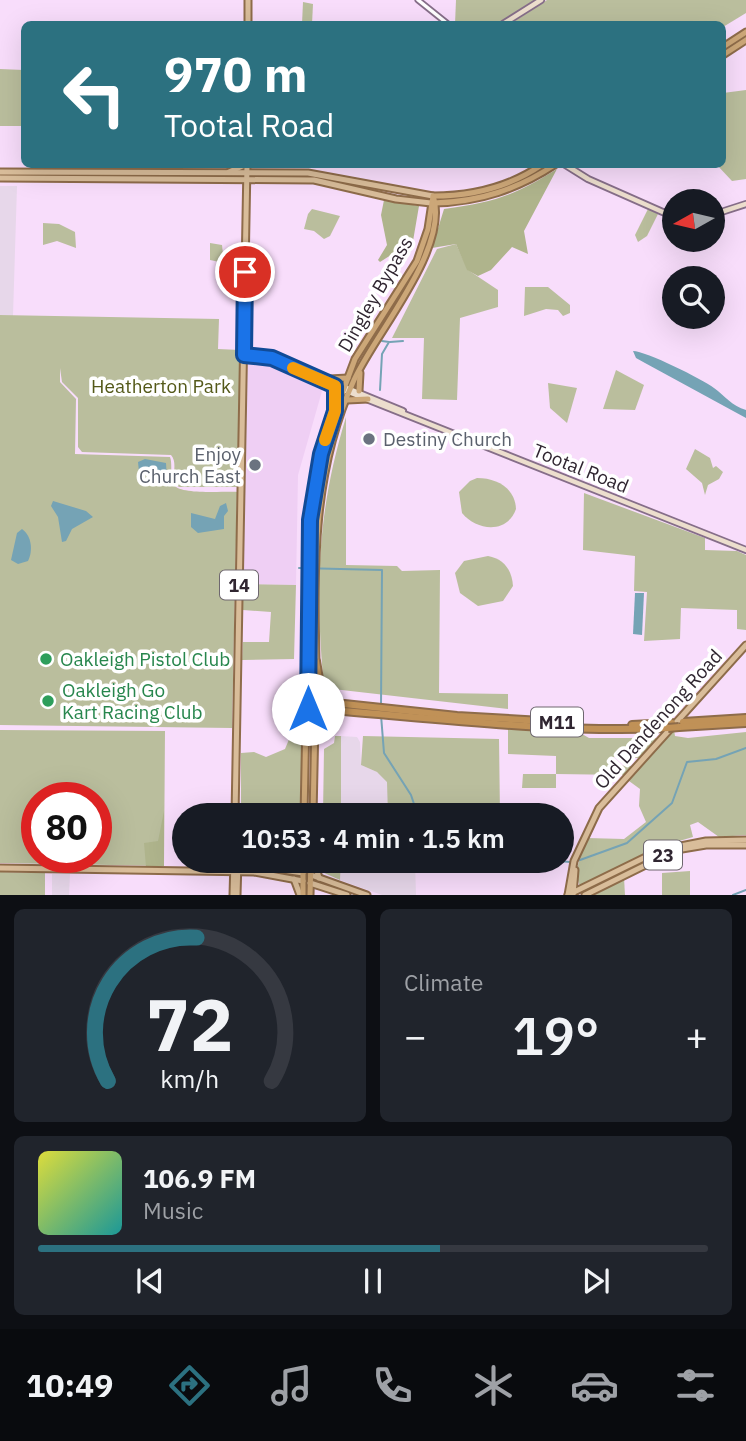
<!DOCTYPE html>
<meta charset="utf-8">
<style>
:root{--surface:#171b24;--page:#20242c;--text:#f1f3f6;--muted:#9ea1a6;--line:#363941;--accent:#2c7180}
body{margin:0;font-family:"IBM Plex Sans",sans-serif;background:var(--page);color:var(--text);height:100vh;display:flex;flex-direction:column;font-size:26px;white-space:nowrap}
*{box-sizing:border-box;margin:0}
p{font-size:23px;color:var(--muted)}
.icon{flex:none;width:38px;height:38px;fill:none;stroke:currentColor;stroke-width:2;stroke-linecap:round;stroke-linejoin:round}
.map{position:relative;height:895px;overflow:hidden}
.details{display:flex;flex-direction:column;gap:14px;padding:14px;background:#0d0f14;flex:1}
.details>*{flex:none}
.guide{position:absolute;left:21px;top:21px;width:705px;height:147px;border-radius:10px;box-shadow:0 7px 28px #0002;background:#2c7180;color:#fff;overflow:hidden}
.needle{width:46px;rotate:262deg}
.buttons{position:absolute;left:662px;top:189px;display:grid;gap:14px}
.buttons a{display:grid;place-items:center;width:63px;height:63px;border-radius:50%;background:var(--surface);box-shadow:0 7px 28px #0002;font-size:35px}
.speed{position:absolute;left:21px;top:782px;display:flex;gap:14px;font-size:35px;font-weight:700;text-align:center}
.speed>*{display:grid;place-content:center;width:91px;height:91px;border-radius:50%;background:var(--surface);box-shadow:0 7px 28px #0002;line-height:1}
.speed .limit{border:10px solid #d22;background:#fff;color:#111}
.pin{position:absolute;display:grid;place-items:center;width:60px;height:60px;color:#fff;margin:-30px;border:4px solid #fff;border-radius:50%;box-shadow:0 2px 7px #0007}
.me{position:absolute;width:77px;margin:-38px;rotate:0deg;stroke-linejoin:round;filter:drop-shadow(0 0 5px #0008)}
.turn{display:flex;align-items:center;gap:24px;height:147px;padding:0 28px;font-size:32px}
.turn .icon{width:91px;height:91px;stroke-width:2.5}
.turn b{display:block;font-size:49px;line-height:60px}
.big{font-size:52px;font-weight:600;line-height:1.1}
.details .card{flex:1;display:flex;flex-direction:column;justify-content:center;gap:10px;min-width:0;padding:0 24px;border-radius:10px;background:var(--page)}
.details .dial{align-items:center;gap:0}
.dial svg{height:182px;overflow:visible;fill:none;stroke:var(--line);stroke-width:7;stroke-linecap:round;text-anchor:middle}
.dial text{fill:var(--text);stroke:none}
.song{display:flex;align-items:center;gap:21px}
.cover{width:84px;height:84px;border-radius:10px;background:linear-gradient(135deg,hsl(60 70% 55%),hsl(180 70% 35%))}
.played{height:7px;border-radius:4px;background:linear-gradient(90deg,var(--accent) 60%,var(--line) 60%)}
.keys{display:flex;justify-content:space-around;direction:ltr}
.heat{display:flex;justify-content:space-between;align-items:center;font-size:38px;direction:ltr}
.details .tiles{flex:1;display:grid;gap:14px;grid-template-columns:1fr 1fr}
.card:last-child{grid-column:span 2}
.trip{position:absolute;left:172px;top:803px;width:402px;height:70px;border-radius:35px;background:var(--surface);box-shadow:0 7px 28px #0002;font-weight:600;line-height:70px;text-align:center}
.dock{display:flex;height:112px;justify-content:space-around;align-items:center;background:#090b0e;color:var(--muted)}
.dock .icon{width:49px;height:49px}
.dock .selected{color:var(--accent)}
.dock b{font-size:32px;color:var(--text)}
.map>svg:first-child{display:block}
</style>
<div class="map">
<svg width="746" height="895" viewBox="0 0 746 895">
<rect width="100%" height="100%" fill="#f8ddfb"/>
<polygon fill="#efcff4" points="248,360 272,362 324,384 298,475 296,585 243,584"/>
<g fill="#e7d7ea">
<polygon points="0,186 17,186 13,316 0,315"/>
<polygon points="341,736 357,737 360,742 361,765 377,772 388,782 390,815 341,816"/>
<polygon points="341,861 415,861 416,895 382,895 340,880"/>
<polygon points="52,874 70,874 69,895 52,895"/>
</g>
<g fill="#babe9d" fill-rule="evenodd">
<polygon points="456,0 535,0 497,24 455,24"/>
<polygon points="547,0 746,0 746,13 723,27 510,24"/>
<polygon points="303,2 313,4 312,24 302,24"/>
<polygon points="0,69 24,70 24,126 0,126"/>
<polygon points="746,90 746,179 732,181 717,165 723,164 723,93"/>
<polygon points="312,209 340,216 330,236 324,239 314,231 304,229 308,214"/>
<path d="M433,209C445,237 386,323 367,348L418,263L428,239Z"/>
<polygon points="648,209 658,214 647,236 638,242 635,235"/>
<polygon points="43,223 59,224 75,232 76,248 57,241 43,245"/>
<polygon points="210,243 222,245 224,263 210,260"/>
<polygon points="456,244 468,270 498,290 498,307 460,318 457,400 422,399 424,338 392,338 437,249"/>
<polygon points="525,287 548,287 570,305 570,313 563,316 558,310 546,309 524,316"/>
<path d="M0,315L219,319L218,349L240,350L239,487H179C169,478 179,464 171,455L82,452L78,447V398L62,382L60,368V382L76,399L75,454L170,457C173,465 169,477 174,485C181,495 224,491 237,492L232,728L0,725Z"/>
<polygon points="616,370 644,385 635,410 603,409"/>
<polygon points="548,383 577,388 567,423 550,408"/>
<path d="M346,417V565L397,566L402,571L440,570L439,693L508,694V709L333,689L323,677C315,582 318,509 346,417Z"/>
<polygon points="695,449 710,458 713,468 716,466 723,472 719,479 708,485 705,495 702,483 686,469"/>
<path d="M477,478C497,478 515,488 516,509C507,534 477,531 462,513L459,492L470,481Z"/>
<polygon points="584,493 705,538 705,550 737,551 746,555 746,630 737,629 737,610 681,608 680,639 644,641 647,592 634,591 635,556 583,550"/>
<path d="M488,556C504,559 512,570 513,586L503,601L478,606L460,593L455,573L464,561Z"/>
<polygon points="243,584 296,585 294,659 242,660 243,642 269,642 271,612 243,610"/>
<polygon points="508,729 582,734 589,738 658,738 639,758 611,757 611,765 633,766 625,775 556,774 556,788 522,788 523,774 556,774 556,756 508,754"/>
<path d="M0,730L165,731L164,866L0,863ZM37,798H96V858H37Z"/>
<path d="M674,730L675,736L688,738L746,732V835L719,837L698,822L690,825L693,837L655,848L580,886C573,872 581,852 587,838L624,839L646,822L639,806L640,789L629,781L623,783Z"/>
<polygon points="335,736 341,736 341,815 323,815 324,749 334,743"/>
<polygon points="363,736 499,739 500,815 388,815 387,782 377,772 361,765"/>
<polygon points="290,737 302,737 300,815 241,815 241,753 254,752 266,757 285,749"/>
<polygon points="322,861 341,861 340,880 322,872"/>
<polygon points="506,861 553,861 540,867 506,865"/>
<polygon points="690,871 690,895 662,895 662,873"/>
<polygon points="0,872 45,873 45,895 0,895"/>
<polygon points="624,878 625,895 595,895"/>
</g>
<g fill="#afb48c">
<path d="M557,169L524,231L528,254L512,247L491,270L478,276L467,270L456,244L432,248L444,209C494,202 514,196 557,169Z"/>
<polygon points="384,200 419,206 413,241 380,262 378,260 387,245 381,215"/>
<polygon points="164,811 164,866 146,867 144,843 158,841"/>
</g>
<g fill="#75a3b5">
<path d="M633,351C646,351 702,379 714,388C725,396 732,406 746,410V418L645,363L636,358Z"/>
<polygon points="145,459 166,463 167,480 139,472 138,462"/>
<polygon points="53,501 86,511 93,517 72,529 66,541 62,542 58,517 51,506"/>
<polygon points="226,503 228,511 224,516 224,529 198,533 191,527 191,513 215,519 220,506"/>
<path d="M22,529C32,536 33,551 28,561L18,564L11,560L17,533Z"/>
<polygon points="635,593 644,593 642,635 633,634"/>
</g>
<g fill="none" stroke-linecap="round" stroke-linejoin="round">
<g stroke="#75a3b5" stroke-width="2">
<polyline points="390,342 403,341"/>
<polyline points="380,390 382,354 389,342 382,341"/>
<polyline points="299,568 382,570 381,706"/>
<polyline points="381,715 384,753 411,795 418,816"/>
<polyline points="580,860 627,843 672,803 687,762 716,759 746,748"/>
<polyline points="493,861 501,866"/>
<polyline points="506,867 534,869 559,861 570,862"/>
<polyline points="733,895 746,890"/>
</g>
<defs>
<polyline id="tertiary" points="418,0 448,24"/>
<g id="secondary">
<polyline points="503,24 541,0"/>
<polyline points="564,164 588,179 674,217"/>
<polyline points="712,215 746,204"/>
<polyline points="244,355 272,358 316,379 746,550"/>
<polyline points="308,372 403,411"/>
</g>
<g id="primary">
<polyline points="248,24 248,0"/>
<polyline points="0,172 308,173 433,196"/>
<polyline points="229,172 247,164 235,816"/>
<polyline points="0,178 314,180 396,199 431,203"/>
<polyline points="314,861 319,878"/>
<polyline points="0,868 254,872 303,881"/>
<polyline points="198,868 270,868 303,873"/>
<polyline points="311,875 367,895"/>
<polyline points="294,879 300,895"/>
<polyline points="310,883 347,895"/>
<polyline points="233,895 234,861"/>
<polyline points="237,895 238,861"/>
<polyline points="568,895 574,861 599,808 746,645"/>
<polyline points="568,895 660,850 706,841 746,840"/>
<polyline points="573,895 575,870"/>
<polyline points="585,895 676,850 706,845 746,845"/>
</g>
<g id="trunk">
<polyline points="723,47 746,32"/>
<polyline points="723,55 746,40"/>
<path d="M434,203C480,202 518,189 556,164"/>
<polyline points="329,379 348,378"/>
<polyline points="359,391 360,373"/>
<polyline points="347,400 368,399"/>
<polyline points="335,405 336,386"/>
<path d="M316,663C314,566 312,471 354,380C376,332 447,252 434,199"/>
<path d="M304,816L310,520L317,470L328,431L355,359L417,261L428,229L433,196C473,196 510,187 543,164"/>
<polyline points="313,816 316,673"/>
<polyline points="303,861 303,895"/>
<polyline points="310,895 311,861"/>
</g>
<g id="motorway">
<polyline points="316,661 321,691 326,702"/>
<polyline points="316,701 457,716 576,723"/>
<path d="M315,720L319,712L331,710C443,719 556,733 668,728"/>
<polyline points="683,722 746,718"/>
<polyline points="632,725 672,723"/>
<polyline points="679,727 746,723"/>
</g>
</defs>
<use href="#tertiary" stroke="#866e89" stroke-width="7"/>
<use href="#secondary" stroke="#866e89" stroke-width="8"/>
<use href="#primary" stroke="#8e6c4a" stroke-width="9"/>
<use href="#trunk" stroke="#8e6c4a" stroke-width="9"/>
<use href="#motorway" stroke="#8e6c4a" stroke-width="10"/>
<use href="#tertiary" stroke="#fff" stroke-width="3.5"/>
<use href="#secondary" stroke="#ecdecd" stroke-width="4.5"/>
<use href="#primary" stroke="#d9bd9a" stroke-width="5"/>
<use href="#trunk" stroke="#cca778" stroke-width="5"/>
<use href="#motorway" stroke="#c09157" stroke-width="6"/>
<defs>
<polyline id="motorway-bridge" points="668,728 679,727"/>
</defs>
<use href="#motorway-bridge" stroke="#8e6c4a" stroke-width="10" stroke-linecap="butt"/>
<use href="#motorway-bridge" stroke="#c09157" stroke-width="6"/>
</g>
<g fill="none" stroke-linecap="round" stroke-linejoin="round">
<defs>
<polyline id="route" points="245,272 244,355 272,358 335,386 335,411 321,454 310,520 308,709"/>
</defs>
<use href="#route" stroke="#114b97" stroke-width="18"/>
<use href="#route" stroke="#1a73e8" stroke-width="12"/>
<polyline stroke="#f59e0b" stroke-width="12" points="293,368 335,386 335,411 325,440"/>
</g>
<g fill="#6b7280" stroke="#fff" stroke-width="2.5">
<circle cx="369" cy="439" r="7"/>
<circle cx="255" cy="465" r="7"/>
</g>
<g fill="#2e9e5b" stroke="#fff" stroke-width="2.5">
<circle cx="46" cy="659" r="7"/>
<circle cx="48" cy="701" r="7"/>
</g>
<g text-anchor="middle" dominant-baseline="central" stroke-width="7" stroke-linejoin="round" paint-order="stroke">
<g fill="#fff" stroke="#6e676f" stroke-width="2">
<rect x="220" y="570.5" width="38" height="29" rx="5"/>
<rect x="531" y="707.5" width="52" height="29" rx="5"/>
<rect x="644" y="840.5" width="38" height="29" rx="5"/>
</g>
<g font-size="18" font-weight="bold" fill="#302631">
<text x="239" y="585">14</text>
<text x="557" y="722">M11</text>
<text x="663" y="855">23</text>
</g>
<g font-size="19" fill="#302631" stroke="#fff">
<text transform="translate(375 294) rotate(-60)">Dingley Bypass</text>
<text transform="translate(581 468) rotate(22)">Tootal Road</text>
<text transform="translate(658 719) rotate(-48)">Old Dandenong Road</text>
</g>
<g font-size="19" fill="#545919" stroke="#fff">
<text x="161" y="386">Heatherton Park</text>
</g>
<g font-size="19" fill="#5b616d" stroke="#fff" text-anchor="start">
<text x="383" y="439">Destiny Church</text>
<text x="241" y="454" text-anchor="end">Enjoy<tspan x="241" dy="22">Church East</tspan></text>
</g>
<g font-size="19" fill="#27864d" stroke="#fff" text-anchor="start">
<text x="60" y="659">Oakleigh Pistol Club</text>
<text x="62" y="690">Oakleigh Go<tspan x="62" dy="22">Kart Racing Club</tspan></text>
</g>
</g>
</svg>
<div class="buttons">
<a><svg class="needle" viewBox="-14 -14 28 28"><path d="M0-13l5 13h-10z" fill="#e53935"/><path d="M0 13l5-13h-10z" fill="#9ea1a6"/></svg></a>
<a><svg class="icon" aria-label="search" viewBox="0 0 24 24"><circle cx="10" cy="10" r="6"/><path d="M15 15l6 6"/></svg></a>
</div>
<div class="speed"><div class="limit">80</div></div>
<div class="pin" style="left:245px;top:272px;background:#d93025"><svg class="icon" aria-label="arrive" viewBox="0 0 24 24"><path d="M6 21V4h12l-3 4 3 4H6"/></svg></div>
<svg class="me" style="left:308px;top:709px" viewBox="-20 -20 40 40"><circle r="19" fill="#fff"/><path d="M0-13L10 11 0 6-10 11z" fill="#1a73e8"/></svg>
<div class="trip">10:53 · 4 min · 1.5 km</div>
<div class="guide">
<div class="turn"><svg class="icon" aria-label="left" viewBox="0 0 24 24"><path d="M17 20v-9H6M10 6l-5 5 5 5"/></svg><div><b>970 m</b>Tootal Road</div></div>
</div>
</div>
<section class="details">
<div class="tiles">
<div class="card dial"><svg viewBox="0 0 100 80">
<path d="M14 69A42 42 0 1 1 86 69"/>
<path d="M14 69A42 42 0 0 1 53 6" stroke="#2c7180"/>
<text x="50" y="56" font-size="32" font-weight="700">72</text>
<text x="50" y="72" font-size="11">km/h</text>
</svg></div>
<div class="card"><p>Climate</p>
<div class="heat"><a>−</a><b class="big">19°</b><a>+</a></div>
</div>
<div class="card">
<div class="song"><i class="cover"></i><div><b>106.9 FM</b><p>Music</p></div></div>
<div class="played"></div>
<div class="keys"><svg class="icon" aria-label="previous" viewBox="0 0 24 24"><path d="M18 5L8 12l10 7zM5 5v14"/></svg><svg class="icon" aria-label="pause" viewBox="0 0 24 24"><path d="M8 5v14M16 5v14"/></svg><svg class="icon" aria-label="next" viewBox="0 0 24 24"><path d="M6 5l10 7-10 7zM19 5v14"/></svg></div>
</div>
</div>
</section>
<nav class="dock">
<b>10:49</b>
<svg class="icon selected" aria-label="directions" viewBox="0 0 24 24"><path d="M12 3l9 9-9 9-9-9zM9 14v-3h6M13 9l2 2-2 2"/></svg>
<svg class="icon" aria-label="music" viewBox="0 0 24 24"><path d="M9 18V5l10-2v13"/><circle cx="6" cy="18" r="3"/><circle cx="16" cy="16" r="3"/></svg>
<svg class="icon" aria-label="phone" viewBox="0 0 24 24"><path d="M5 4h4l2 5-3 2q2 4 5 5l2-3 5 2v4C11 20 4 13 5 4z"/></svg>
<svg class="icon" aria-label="climate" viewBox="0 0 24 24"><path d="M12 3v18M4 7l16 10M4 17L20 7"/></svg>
<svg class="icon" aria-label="car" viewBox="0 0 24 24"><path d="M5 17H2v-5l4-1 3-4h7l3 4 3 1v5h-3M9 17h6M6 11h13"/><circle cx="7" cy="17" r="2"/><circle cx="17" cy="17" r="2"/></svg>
<svg class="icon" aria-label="filters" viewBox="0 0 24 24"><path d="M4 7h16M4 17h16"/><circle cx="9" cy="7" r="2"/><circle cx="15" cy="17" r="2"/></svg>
</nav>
